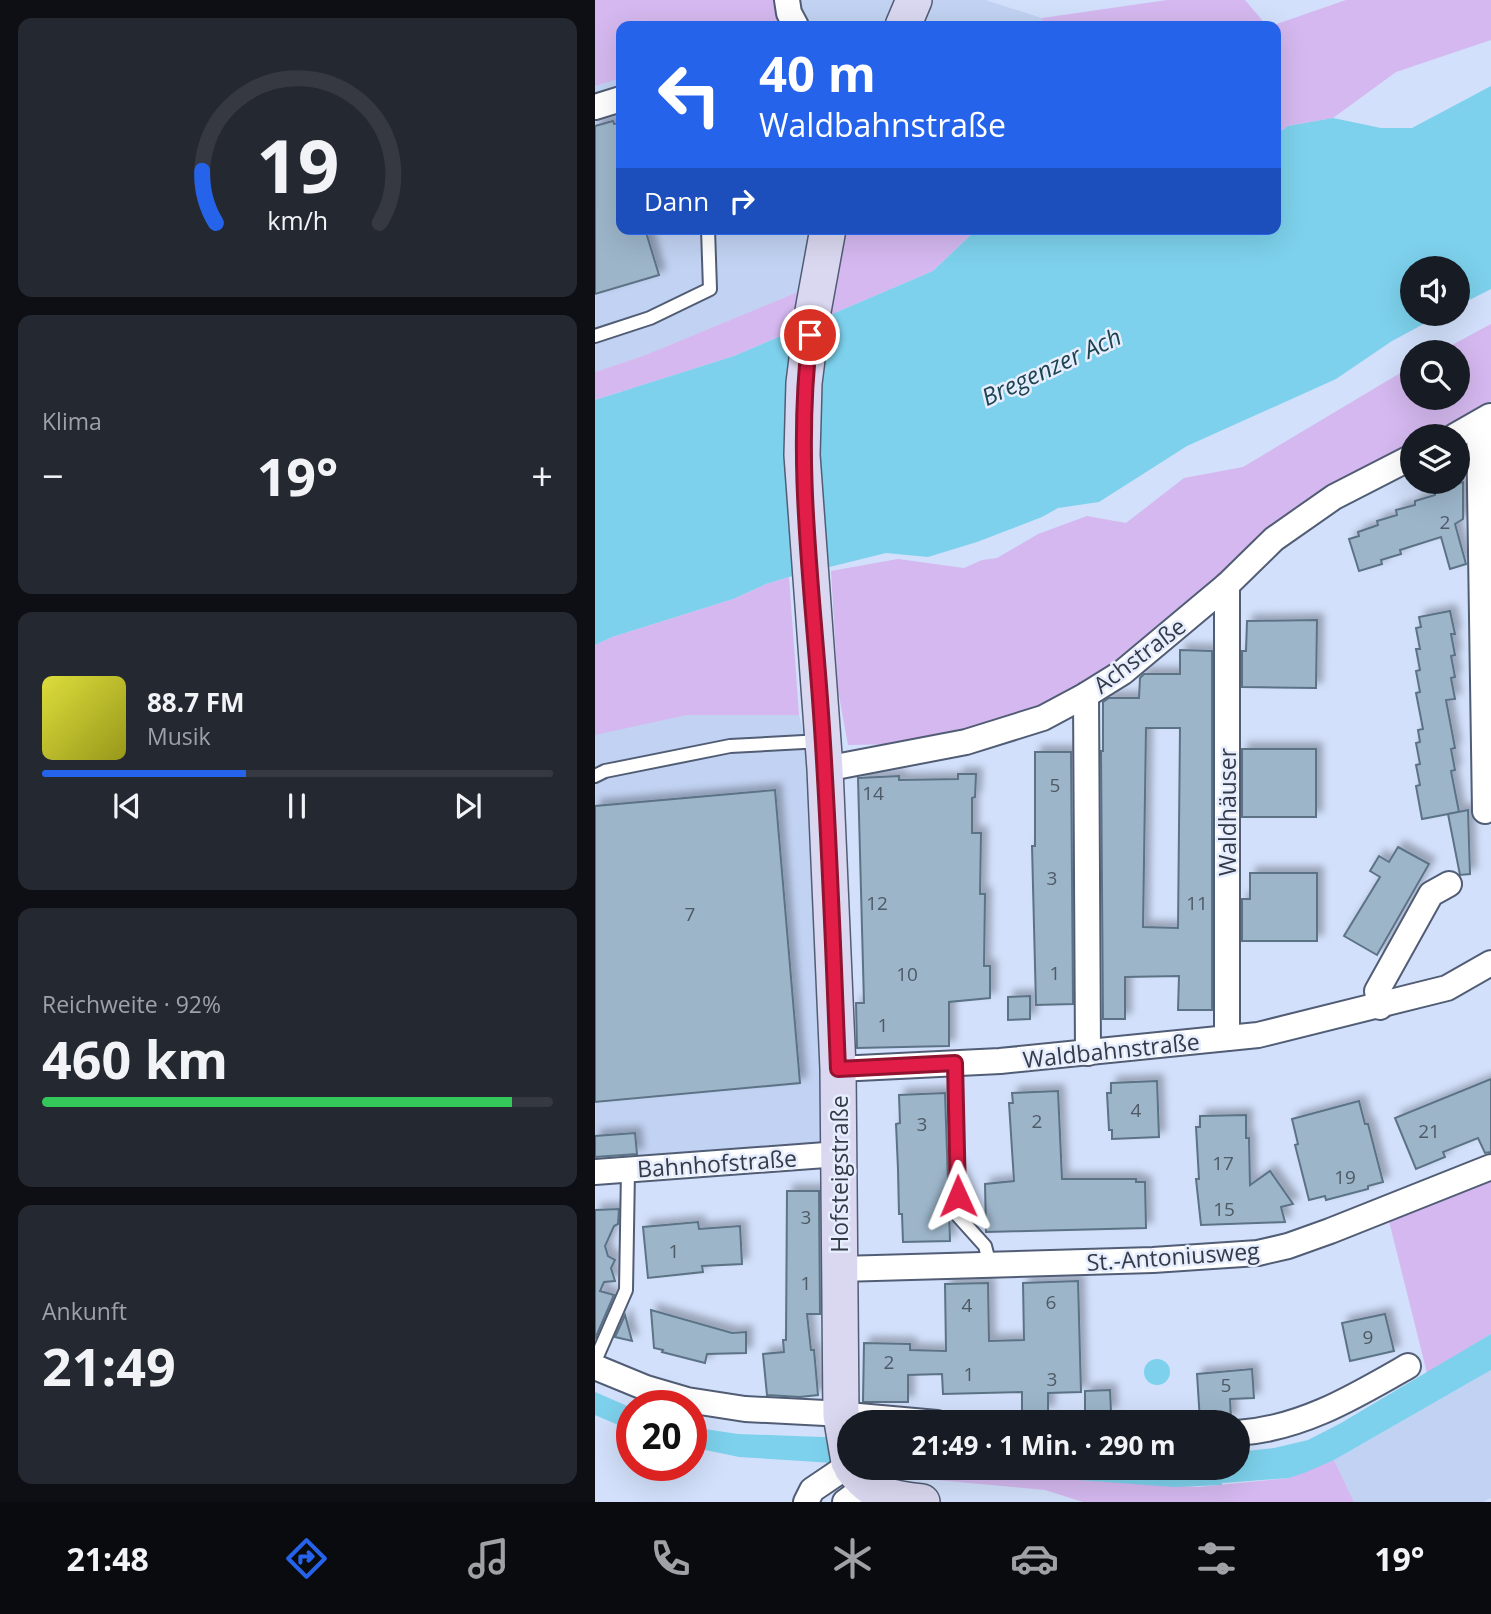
<!DOCTYPE html>
<html lang="de">
<meta charset="utf-8">
<style>
:root{--surface:#171b24;--page:#242831;--text:#f1f3f6;--muted:#9ea1a6;--line:#363941;--accent:#2563eb}
body{margin:0;font-family:"Open Sans",sans-serif;background:var(--page);color:var(--text);height:100vh;display:flex;flex-direction:column;font-size:26px;white-space:nowrap}
*{box-sizing:border-box;margin:0}
p{font-size:23px;color:var(--muted)}
.icon{flex:none;width:38px;height:38px;fill:none;stroke:currentColor;stroke-width:2;stroke-linecap:round;stroke-linejoin:round}
.map{position:relative;flex:1;overflow:hidden}
.side{display:flex;flex-direction:column;gap:18px;padding:18px;background:#0d0f14;width:595px}
.side>*{flex:none}
.guide{position:absolute;left:21px;top:21px;width:665px;height:214px;border-radius:14px;box-shadow:0 7px 28px #0002;background:#2563eb;color:#fff;overflow:hidden}
.fabs{position:absolute;left:805px;top:256px;display:grid;gap:14px}
.fabs a{display:grid;place-items:center;width:70px;height:70px;border-radius:50%;background:var(--surface);box-shadow:0 7px 28px #0002;font-size:35px}
.speed{position:absolute;left:21px;top:1390px;display:flex;gap:14px;font-size:35px;font-weight:700;text-align:center}
.speed>*{display:grid;place-content:center;width:91px;height:91px;border-radius:50%;background:var(--surface);box-shadow:0 7px 28px #0002;line-height:1}
.speed .limit{border:10px solid #d22;background:#fff;color:#111}
.pin{position:absolute;display:grid;place-items:center;width:60px;height:60px;color:#fff;margin:-30px;border:4px solid #fff;border-radius:50%;box-shadow:0 2px 7px #0007}
.me{position:absolute;width:77px;margin:-38px;rotate:359deg;stroke-linejoin:round;filter:drop-shadow(0 0 5px #0008)}
.turn{display:flex;align-items:center;gap:24px;height:147px;padding:0 28px;font-size:32px}
.turn .icon{width:91px;height:91px;stroke-width:2.5}
.turn b{display:block;font-size:49px;line-height:60px}
.then{display:flex;align-items:center;height:66px;padding:0 28px;background:#0003;gap:14px;font-size:26px}
.big{font-size:52px;font-weight:700;line-height:1.1}
.side .widget{flex:1;display:flex;flex-direction:column;justify-content:center;gap:10px;min-width:0;padding:0 24px;border-radius:14px;background:var(--page)}
.side .dial{align-items:center;gap:0}
.dial svg{height:182px;overflow:visible;fill:none;stroke:var(--line);stroke-width:7;stroke-linecap:round;text-anchor:middle}
.dial text{fill:var(--text);stroke:none}
.song{display:flex;align-items:center;gap:21px}
.cover{width:84px;height:84px;border-radius:10px;background:linear-gradient(135deg,hsl(60 70% 55%),hsl(60 70% 35%))}
.played{height:7px;border-radius:4px;background:linear-gradient(90deg,var(--accent) 40%,var(--line) 40%)}
.keys{display:flex;justify-content:space-around;direction:ltr}
.heat{display:flex;justify-content:space-between;align-items:center;font-size:38px;direction:ltr}
.charge{height:10px;border-radius:5px;background:linear-gradient(90deg,#34c759 92%,var(--line) 0)}
.trip{position:absolute;left:242px;top:1410px;width:413px;height:70px;border-radius:35px;background:var(--surface);box-shadow:0 7px 28px #0002;font-weight:700;line-height:70px;text-align:center}
.menu{display:flex;height:112px;justify-content:space-around;align-items:center;background:#090b0e;color:var(--muted)}
.menu .icon{width:49px;height:49px}
.menu .current{color:var(--accent)}
.menu b{font-size:32px;color:var(--text)}
main{display:flex;flex:1;min-height:0}
.map>svg:first-child{display:block}
</style>
<main>
<section class="side">
<div class="widget dial"><svg viewBox="0 0 100 80">
<path d="M14 69A42 42 0 1 1 86 69"/>
<path d="M14 69A42 42 0 0 1 8 46" stroke="#2563eb"/>
<text x="50" y="56" font-size="32" font-weight="700">19</text>
<text x="50" y="72" font-size="11">km/h</text>
</svg></div>
<div class="widget"><p>Klima</p>
<div class="heat"><a>−</a><b class="big">19°</b><a>+</a></div>
</div>
<div class="widget">
<div class="song"><i class="cover"></i><div><b>88.7 FM</b><p>Musik</p></div></div>
<div class="played"></div>
<div class="keys"><svg class="icon" aria-label="previous" viewBox="0 0 24 24"><path d="M18 5L8 12l10 7zM5 5v14"/></svg><svg class="icon" aria-label="pause" viewBox="0 0 24 24"><path d="M8 5v14M16 5v14"/></svg><svg class="icon" aria-label="next" viewBox="0 0 24 24"><path d="M6 5l10 7-10 7zM19 5v14"/></svg></div>
</div>
<div class="widget"><p>Reichweite · 92%</p><b class="big">460 km</b><div class="charge"></div></div>
<div class="widget"><p>Ankunft</p><b class="big">21:49</b></div>
</section>
<div class="map">
<svg width="896" height="1502" viewBox="0 0 896 1502">
<defs>
<filter id="shadow"><feDropShadow dx="6" dy="-6" stdDeviation="3.5" flood-color="#0004"/></filter>
</defs>
<rect width="100%" height="100%" fill="#d2e0fb"/>
<g fill="#c1d2f2">
<polygon points="194,0 390,0 447,18 446,26 191,26"/>
<polygon points="26,77 26,229 237,229 215,287 48,356 0,372 0,85"/>
<polygon points="92,715 204,715 215,757 237,1149 0,1166 0,734"/>
<polygon points="896,1370 896,1498 888,1502 759,1502 739,1460"/>
</g>
<g fill="#d4b8ef">
<polygon points="0,0 194,0 191,26 26,26 26,78 0,86"/>
<polygon points="572,0 650,0 672,26 446,26 447,18"/>
<polygon points="751,0 896,0 896,40 801,72 738,118 693,126 681,135 681,26 676,26"/>
<polygon points="237,229 382,229 338,271 139,356 0,400 0,372 48,356 215,287"/>
<polygon points="896,324 896,401 838,436 817,436 817,446 724,491 689,519 507,674 468,701 374,731 307,744 253,745 243,690 236,571 303,559 369,568 387,560 402,558 443,534 492,516 531,523 589,478 648,467 817,366 817,397 863,397 863,352 844,352"/>
<polygon points="194,577 204,715 92,715 0,735 0,645 17,637 138,599 171,584"/>
<polygon points="896,1181 896,1334 832,1373 794,1221"/>
<polygon points="739,1460 759,1502 488,1502 450,1490 310,1477 289,1468 604,1487 694,1478"/>
</g>
<g fill="#7dd1ec">
<polygon points="896,86 896,289 863,306 863,268 817,268 817,313 849,313 797,341 741,379 592,446 504,502 463,508 447,517 382,542 333,557 291,553 194,577 171,584 138,599 17,637 0,645 0,400 139,356 338,271 382,229 681,229 681,135 693,126 738,118 786,128 817,128"/>
<polygon points="896,1334 896,1370 739,1460 709,1473 694,1478 627,1483 627,1485 579,1487 317,1468 642,1468 642,1452 679,1448 713,1440 746,1423"/>
<circle cx="562" cy="1372" r="13"/>
<polygon points="0,1392 37,1408 37,1431 0,1415"/>
<polygon points="96,1427 143,1434 254,1438 254,1464 144,1457 96,1447"/>
</g>
<g fill="#9cb5c9" stroke="#5c7386" stroke-width="2" fill-rule="evenodd" filter="url(#shadow)">
<polygon points="18,121 19,124 26,123 26,229 50,229 64,275 0,294 0,126"/>
<polygon points="868,482 868,519 860,524 871,564 855,569 846,537 805,550 806,554 786,560 787,564 764,571 754,539 764,536 763,532 783,525 782,521 802,515 801,510 820,505 820,501 840,495 840,492 849,488"/>
<polygon points="855,611 860,634 856,634 860,655 856,656 860,677 856,678 860,699 851,700 860,748 856,749 860,770 856,771 864,812 827,819 821,786 825,785 821,765 825,764 821,743 825,742 823,730 828,729 821,693 825,692 821,671 825,670 821,649 825,649 821,628 826,627 824,617"/>
<polygon points="722,620 721,688 647,687 647,651 651,651 652,621"/>
<path d="M585,650L617,651V1010H583L584,976L530,977V1019H508L506,751H508V702L514,698H544L545,678L549,674H585ZM551,728H585L583,928L548,927Z"/>
<rect x="647" y="749" width="74" height="68"/>
<polygon points="440,752 476,752 478,1004 441,1005 437,846 440,846"/>
<polygon points="363,774 381,774 380,797 377,798 377,833 386,833 385,894 390,894 389,966 395,966 395,998 354,1002 354,1046 262,1048 261,1003 269,1003 263,778 304,776 304,780 363,779"/>
<polygon points="180,790 205,1083 0,1102 0,806"/>
<polygon points="873,810 875,874 865,875 853,814"/>
<polygon points="803,847 834,864 782,955 749,936 785,877 775,871 784,856 794,862"/>
<polygon points="655,873 722,873 722,941 647,941 647,899 655,899"/>
<polygon points="435,996 435,1019 413,1020 413,997"/>
<polygon points="896,1079 896,1152 890,1153 883,1138 848,1152 850,1157 821,1169 800,1118"/>
<polygon points="562,1081 564,1137 517,1139 517,1130 514,1130 512,1093 516,1093 516,1083"/>
<polygon points="463,1091 467,1179 541,1179 541,1182 550,1182 551,1228 391,1232 390,1184 419,1181 414,1103 418,1103 417,1093"/>
<polygon points="350,1093 355,1241 308,1242 307,1214 304,1214 303,1169 301,1124 305,1123 304,1095"/>
<polygon points="764,1101 770,1124 773,1124 788,1182 773,1186 773,1189 731,1200 730,1196 714,1200 700,1145 703,1144 697,1119"/>
<polygon points="651,1115 651,1138 654,1138 655,1185 675,1171 698,1204 686,1207 690,1222 606,1225 601,1179 604,1179 601,1127 605,1127 605,1116"/>
<polygon points="40,1133 42,1154 0,1157 0,1136"/>
<polygon points="192,1191 224,1191 225,1314 212,1314 216,1350 219,1350 223,1395 205,1397 172,1395 168,1354 189,1352 188,1340 191,1340"/>
<polygon points="24,1209 23,1224 19,1226 10,1246 13,1256 20,1260 16,1268 20,1281 9,1282 5,1291 19,1295 0,1339 0,1210"/>
<polygon points="103,1222 104,1229 145,1226 147,1264 107,1266 108,1272 53,1278 48,1227"/>
<polygon points="483,1281 486,1392 453,1393 453,1411 427,1412 427,1392 348,1394 347,1374 313,1375 313,1402 268,1402 269,1343 315,1344 315,1350 351,1351 350,1284 393,1283 394,1341 429,1340 428,1283"/>
<polygon points="56,1310 137,1333 151,1332 151,1353 112,1354 110,1363 67,1352 68,1350 59,1348"/>
<polygon points="790,1314 799,1351 755,1361 747,1323"/>
<polygon points="30,1315 37,1341 20,1337"/>
<polygon points="657,1369 659,1398 635,1399 636,1419 605,1421 602,1374"/>
<polygon points="515,1390 516,1412 490,1413 490,1391"/>
</g>
<g fill="none" stroke-linecap="round" stroke-linejoin="round">
<defs>
<g id="lane">
<polyline points="0,336 55,318 115,289 113,229"/>
<polyline points="0,776 10,771 135,746 227,741"/>
<polyline points="360,1063 363,1216 390,1246 395,1265"/>
<polyline points="0,1361 31,1290 33,1170"/>
</g>
<g id="street">
<polyline points="192,0 194,13 201,26"/>
<polyline points="0,107 26,99"/>
<polyline points="884,423 890,811"/>
<polyline points="860,436 895,416"/>
<polyline points="632,585 632,1038"/>
<polyline points="491,695 493,1053"/>
<polyline points="230,769 371,742 448,718 491,695 528,672 632,585 679,539 739,497 817,457"/>
<polyline points="785,1007 782,991 836,894 854,884"/>
<polyline points="243,1069 405,1061 663,1035 852,988 896,963"/>
<polyline points="0,1172 244,1154"/>
<polyline points="245,1269 558,1260 663,1253 693,1246 735,1231 896,1167"/>
<polyline points="0,1367 51,1388 92,1400 150,1409 230,1413 342,1423"/>
<path d="M642,1433C706,1429 759,1397 813,1366"/>
<polyline points="211,1502 217,1490 254,1465"/>
<polyline points="250,1502 273,1485"/>
</g>
<g id="secondary">
<polyline points="308,26 319,0"/>
<polyline points="233,229 218,311 209,383 207,455 230,769 243,1069 246,1415 254,1462"/>
<path d="M257,1468C278,1495 295,1499 327,1502"/>
</g>
</defs>
<use href="#lane" stroke="#515d74" stroke-width="16"/>
<use href="#street" stroke="#515d74" stroke-width="28"/>
<use href="#secondary" stroke="#515d74" stroke-width="38"/>
<use href="#lane" stroke="#fff" stroke-width="12"/>
<use href="#street" stroke="#fff" stroke-width="24"/>
<use href="#secondary" stroke="#dad8f0" stroke-width="35"/>
</g>
<g fill="none" stroke-linecap="round" stroke-linejoin="round">
<defs>
<path id="route" d="M215,335C200,457 216,577 225,699C234,822 238,946 243,1069L360,1063L363,1196"/>
</defs>
<use href="#route" stroke="#92132f" stroke-width="18"/>
<use href="#route" stroke="#e11d48" stroke-width="12"/>
</g>
<g text-anchor="middle" dominant-baseline="central" stroke-width="5" stroke-linejoin="round" paint-order="stroke">
<g font-size="19" fill="#4f5a67">
<text x="850" y="522">2</text>
<text x="460" y="785">5</text>
<text x="278" y="793">14</text>
<text x="457" y="878">3</text>
<text x="282" y="903">12</text>
<text x="602" y="903">11</text>
<text x="95" y="914">7</text>
<text x="460" y="973">1</text>
<text x="312" y="974">10</text>
<text x="288" y="1025">1</text>
<text x="541" y="1110">4</text>
<text x="442" y="1121">2</text>
<text x="327" y="1124">3</text>
<text x="834" y="1131">21</text>
<text x="628" y="1163">17</text>
<text x="750" y="1177">19</text>
<text x="629" y="1209">15</text>
<text x="211" y="1217">3</text>
<text x="79" y="1251">1</text>
<text x="211" y="1283">1</text>
<text x="456" y="1302">6</text>
<text x="372" y="1305">4</text>
<text x="773" y="1337">9</text>
<text x="294" y="1362">2</text>
<text x="374" y="1374">1</text>
<text x="457" y="1379">3</text>
<text x="631" y="1385">5</text>
</g>
<g font-size="23" fill="#353b46" stroke="#e5edfe">
<text transform="translate(544 655) rotate(-37)">Achstraße</text>
<text transform="translate(632 812) rotate(-90)">Waldhäuser</text>
<text transform="translate(516 1050) rotate(-6)">Waldbahnstraße</text>
<text transform="translate(122 1163) rotate(-4)">Bahnhofstraße</text>
<text transform="translate(244 1174) rotate(-90)">Hofsteigstraße</text>
<text transform="translate(578 1256) rotate(-4)">St.-Antoniusweg</text>
</g>
<g font-size="24" font-style="italic" fill="#1d434f" stroke="#e5edfe">
<text transform="translate(456 366) rotate(-25)">Bregenzer Ach</text>
</g>
</g>
</svg>
<div class="fabs">
<a><svg class="icon" aria-label="sound" viewBox="0 0 24 24"><path d="M4 9h4l5-4v14l-5-4H4zM17 9q2 3 0 6"/></svg></a>
<a><svg class="icon" aria-label="search" viewBox="0 0 24 24"><circle cx="10" cy="10" r="6"/><path d="M15 15l6 6"/></svg></a>
<a><svg class="icon" aria-label="layers" viewBox="0 0 24 24"><path d="M12 4l9 5-9 5-9-5zM3 14l9 5 9-5"/></svg></a>
</div>
<div class="speed"><div class="limit">20</div></div>
<div class="pin" style="left:215px;top:335px;background:#d93025"><svg class="icon" aria-label="arrive" viewBox="0 0 24 24"><path d="M6 21V4h12l-3 4 3 4H6"/></svg></div>
<svg class="me" style="left:363px;top:1196px" viewBox="-20 -20 40 40"><path d="M0-17L14 15 0 8-14 15z" fill="#e11d48" stroke="#fff" stroke-width="4"/></svg>
<div class="trip">21:49 · 1 Min. · 290 m</div>
<div class="guide">
<div class="turn"><svg class="icon" aria-label="left" viewBox="0 0 24 24"><path d="M17 20v-9H6M10 6l-5 5 5 5"/></svg><div><b>40 m</b>Waldbahnstraße</div></div>
<div class="then">Dann<svg class="icon" aria-label="right" viewBox="0 0 24 24"><path d="M7 20v-9h11M14 6l5 5-5 5"/></svg></div>
</div>
</div>
</main>
<nav class="menu">
<b>21:48</b>
<svg class="icon current" aria-label="directions" viewBox="0 0 24 24"><path d="M12 3l9 9-9 9-9-9zM9 14v-3h6M13 9l2 2-2 2"/></svg>
<svg class="icon" aria-label="music" viewBox="0 0 24 24"><path d="M9 18V5l10-2v13"/><circle cx="6" cy="18" r="3"/><circle cx="16" cy="16" r="3"/></svg>
<svg class="icon" aria-label="phone" viewBox="0 0 24 24"><path d="M5 4h4l2 5-3 2q2 4 5 5l2-3 5 2v4C11 20 4 13 5 4z"/></svg>
<svg class="icon" aria-label="climate" viewBox="0 0 24 24"><path d="M12 3v18M4 7l16 10M4 17L20 7"/></svg>
<svg class="icon" aria-label="car" viewBox="0 0 24 24"><path d="M5 17H2v-5l4-1 3-4h7l3 4 3 1v5h-3M9 17h6M6 11h13"/><circle cx="7" cy="17" r="2"/><circle cx="17" cy="17" r="2"/></svg>
<svg class="icon" aria-label="filters" viewBox="0 0 24 24"><path d="M4 7h16M4 17h16"/><circle cx="9" cy="7" r="2"/><circle cx="15" cy="17" r="2"/></svg>
<b>19°</b>
</nav>
